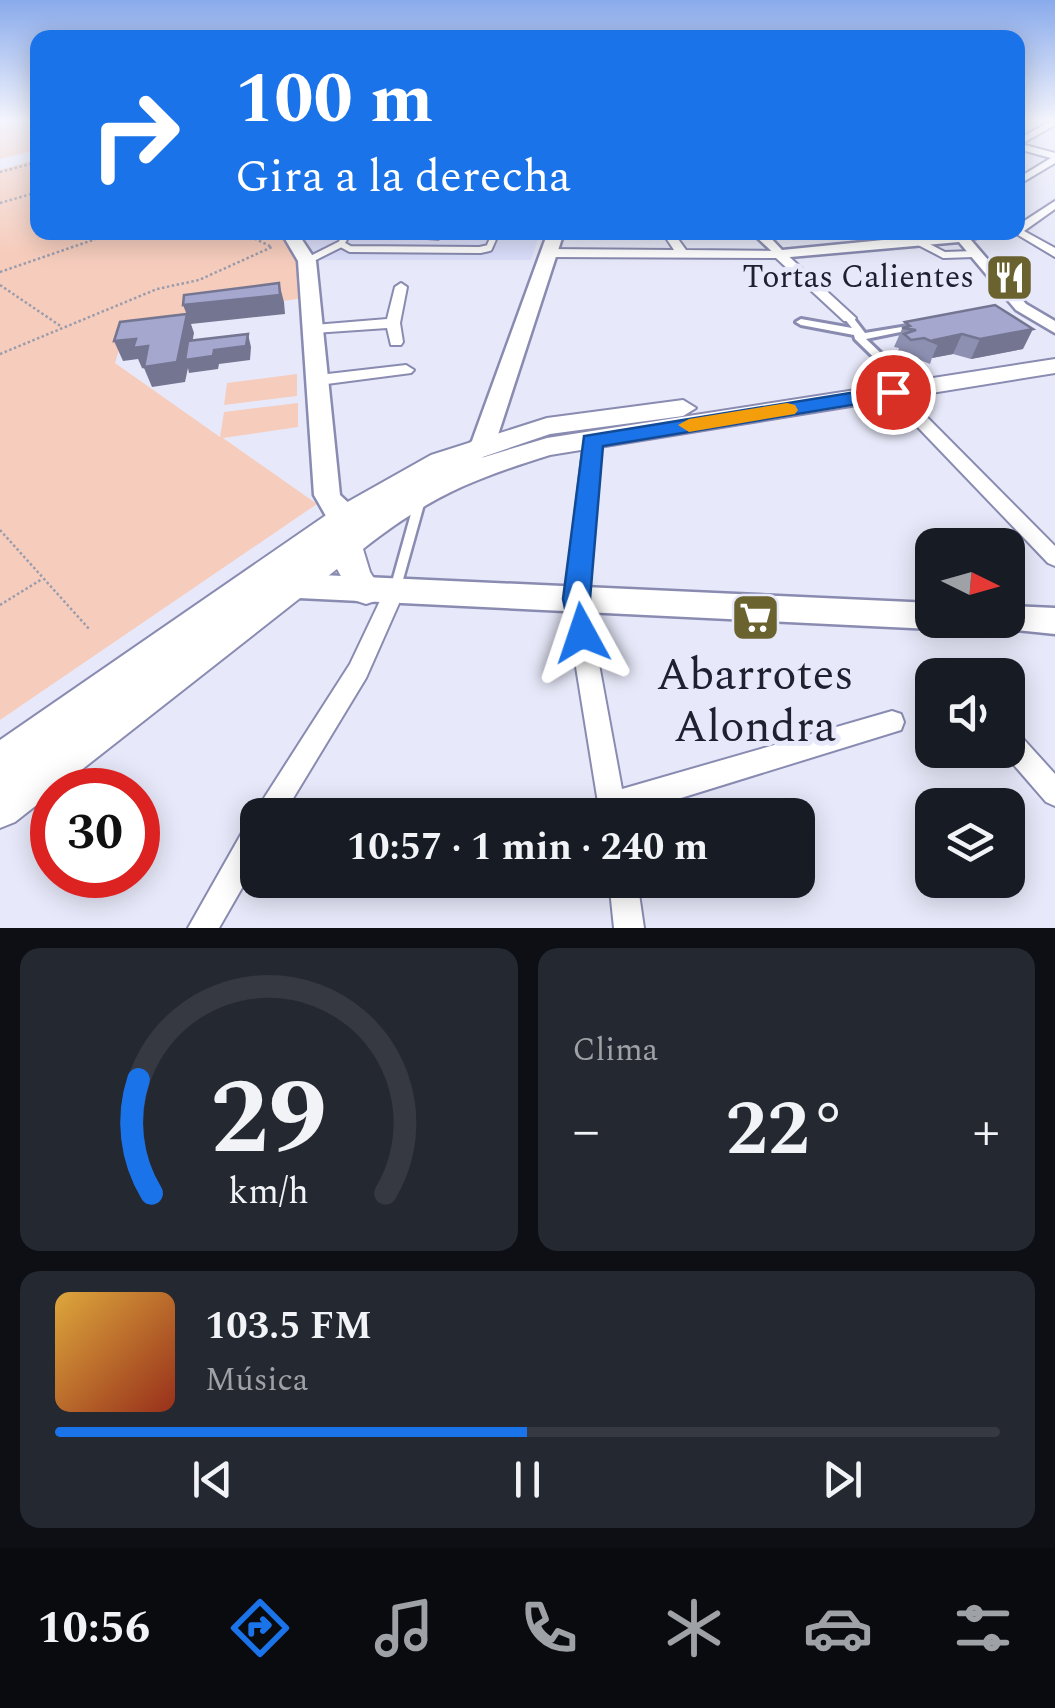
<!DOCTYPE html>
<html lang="es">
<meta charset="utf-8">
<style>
:root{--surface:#171b24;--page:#242831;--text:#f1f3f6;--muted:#9ea1a6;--line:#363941;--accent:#1a73e8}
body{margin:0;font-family:Spectral,serif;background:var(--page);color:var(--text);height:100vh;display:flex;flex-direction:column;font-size:38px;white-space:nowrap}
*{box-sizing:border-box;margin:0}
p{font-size:32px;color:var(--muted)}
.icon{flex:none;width:55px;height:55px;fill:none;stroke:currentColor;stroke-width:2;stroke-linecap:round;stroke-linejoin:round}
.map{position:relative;height:928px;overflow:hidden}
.drawer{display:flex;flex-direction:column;gap:20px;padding:20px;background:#0d0f14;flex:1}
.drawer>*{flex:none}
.banner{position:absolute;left:30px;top:30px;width:995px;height:210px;border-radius:20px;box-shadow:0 5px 25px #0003;background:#1a73e8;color:#fff;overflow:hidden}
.needle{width:65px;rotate:95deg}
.tools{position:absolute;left:915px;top:528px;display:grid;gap:20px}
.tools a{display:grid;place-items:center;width:110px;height:110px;border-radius:20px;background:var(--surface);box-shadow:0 5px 25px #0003;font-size:50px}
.speed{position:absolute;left:30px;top:768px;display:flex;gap:20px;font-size:50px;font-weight:700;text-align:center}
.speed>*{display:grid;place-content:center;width:130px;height:130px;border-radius:50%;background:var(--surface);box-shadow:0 5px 25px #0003;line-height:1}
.speed .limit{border:15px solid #d22;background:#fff;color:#111}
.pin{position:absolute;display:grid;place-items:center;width:85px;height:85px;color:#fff;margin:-42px;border:5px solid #fff;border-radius:50%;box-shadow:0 2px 10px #0007}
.me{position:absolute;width:110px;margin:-55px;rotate:355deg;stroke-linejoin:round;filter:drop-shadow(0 0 8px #0008)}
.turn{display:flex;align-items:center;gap:35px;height:210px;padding:0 40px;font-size:45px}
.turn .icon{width:130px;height:130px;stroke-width:2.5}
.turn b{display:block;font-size:70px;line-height:85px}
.big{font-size:75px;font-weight:700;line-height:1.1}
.drawer .card{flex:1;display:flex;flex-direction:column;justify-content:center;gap:15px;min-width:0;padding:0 35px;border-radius:20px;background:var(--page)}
.drawer .dial{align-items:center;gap:0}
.dial svg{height:260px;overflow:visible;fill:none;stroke:var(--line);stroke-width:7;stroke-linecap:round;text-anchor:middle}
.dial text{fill:var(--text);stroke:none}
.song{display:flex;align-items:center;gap:30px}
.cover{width:120px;height:120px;border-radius:15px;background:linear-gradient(135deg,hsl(40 70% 55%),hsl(10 70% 35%))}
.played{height:10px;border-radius:5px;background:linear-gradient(90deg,var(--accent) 50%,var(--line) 50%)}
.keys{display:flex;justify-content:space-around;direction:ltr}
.heat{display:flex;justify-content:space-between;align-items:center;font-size:55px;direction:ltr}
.drawer .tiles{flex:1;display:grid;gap:20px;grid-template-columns:1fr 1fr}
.card:last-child{grid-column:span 2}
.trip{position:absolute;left:240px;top:798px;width:575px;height:100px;border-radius:20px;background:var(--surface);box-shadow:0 5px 25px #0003;font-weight:700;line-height:100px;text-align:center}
.tabs{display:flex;height:160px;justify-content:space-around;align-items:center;background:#090b0e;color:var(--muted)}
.tabs .icon{width:70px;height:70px}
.tabs .current{color:var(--accent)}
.tabs b{font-size:45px;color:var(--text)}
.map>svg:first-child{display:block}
</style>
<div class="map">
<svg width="1055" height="928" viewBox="0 0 1055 928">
<rect width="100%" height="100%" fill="#e7e9fa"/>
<polygon fill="#dcdffc" points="291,233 540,233 531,260 310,260"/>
<g fill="#f6cdbd">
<polygon points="0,121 27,121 37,126 37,150 0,159"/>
<polygon points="37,159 38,232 283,233 301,256 305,298 128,321 115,363 220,437 224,412 298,403 298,427 223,438 317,504 0,720 0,170"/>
<polygon points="297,374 297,396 224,405 227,383"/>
</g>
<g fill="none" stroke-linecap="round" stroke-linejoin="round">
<defs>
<g id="service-far1">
<polyline points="919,242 944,255 974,254"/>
<polyline points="341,244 350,249 480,250 489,248 496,232"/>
<polyline points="307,261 341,244 348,232"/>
</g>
<polyline id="service" points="396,586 420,500"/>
<polygon id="pedestrian" points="849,315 852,316 865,333 920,324 920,328 866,339 906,377 907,379 906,381 898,381 855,339 854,335 801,325 796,322 801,319 852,328 844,318"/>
<g id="minor">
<polygon points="1051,121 1055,121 1055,125 1021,144 1055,153 1055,163 1018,185 1018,178 1051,158 1018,149 1018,139"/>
<polygon points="1055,201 1055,209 1024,231 1055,248 1055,257 1013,232 1018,232 1018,225"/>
<polygon points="662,232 673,232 686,250 783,251 856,318 854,321 844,321 776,258 548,257 542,253 548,249 674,250"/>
<polygon points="977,232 1011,232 962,241 956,238"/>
<polygon points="401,283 407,287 400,323 403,342 401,345 391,345 387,328 314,333 307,329 314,325 387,319 395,287"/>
<polygon points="406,365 414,370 411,373 319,385 311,380 319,375"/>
<polygon points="893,387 899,389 1055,546 1055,566 1048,563 887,395 885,392"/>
<polygon points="592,436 600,441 587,599 622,789 892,711 901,714 904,722 901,730 626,815 600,815 565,599 584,441"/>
<polygon points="394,584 401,586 404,592 366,678 283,815 258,815 258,860 219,928 188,928 248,822 256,819 255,815 259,806 350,664 387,586"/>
<polygon points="1008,728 1017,732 1055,774 1055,806 1046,802 1001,750 1008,750"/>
<polygon points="609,880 637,880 644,928 614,928"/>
</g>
<polygon id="tertiary" points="751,232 765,232 782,250 964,232 1026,304 1055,321 1055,333 1016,310 959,242 779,258"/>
<g id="secondary">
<polygon points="281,232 297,232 316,261 340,495 377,529 373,536 363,539 326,516 314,495 298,261"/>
<polygon points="548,232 564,232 495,444 473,468 455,468 452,462 472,441"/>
<polygon points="278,573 932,603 932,620 945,620 932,629 278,597 268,593 263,585 268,577"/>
<polygon points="1008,606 1055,608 1055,634 997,628 993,620 1008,620"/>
</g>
<path id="primary" d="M1055,359V373L550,455C470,480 429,497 363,549L370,572L382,591L378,600L366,604L354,600L337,569L15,822L0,828V740L335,509L431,455L547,418L683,400L696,408L683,416L550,434L468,462L547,438Z"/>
</defs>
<use href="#service-far1" stroke="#898bb1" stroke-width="10"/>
<use href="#service" stroke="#898bb1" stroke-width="15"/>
<use href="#pedestrian" stroke="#898bb1" stroke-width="6"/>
<use href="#minor" stroke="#898bb1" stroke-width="4"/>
<use href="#tertiary" stroke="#898bb1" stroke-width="5"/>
<use href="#secondary" stroke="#898bb1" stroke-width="5"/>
<use href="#primary" stroke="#898bb1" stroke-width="4"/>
<g stroke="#9a9cac" stroke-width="2.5" stroke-dasharray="2.5 2.5" stroke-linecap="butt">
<polyline points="0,172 38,162"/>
<polyline points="0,203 38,192"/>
<polyline points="0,272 116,232"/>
<polyline points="0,285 62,327"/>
<polyline points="0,354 157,289 199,280 272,247 241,232"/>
<polyline points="0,530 90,630"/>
<polyline points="0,605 42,579"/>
</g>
<use href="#service-far1" stroke="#fff" stroke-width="6"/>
<use href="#service" stroke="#fff" stroke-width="10"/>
<use href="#pedestrian" fill="#fff" fill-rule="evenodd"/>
<use href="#minor" fill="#fff" fill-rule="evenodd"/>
<use href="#tertiary" fill="#fff" fill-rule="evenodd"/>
<use href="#secondary" fill="#fff" fill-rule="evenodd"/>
<use href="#primary" fill="#fff" fill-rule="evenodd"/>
</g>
<g fill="#8e90b2">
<polygon points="376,232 444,232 439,241 376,236"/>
<polygon points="905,322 1023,349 971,359 953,354 932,358 930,364 915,358 903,359 897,354 899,348 894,347"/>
</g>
<g fill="#747591">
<polygon points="279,283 284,302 285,314 191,324 194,333 189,359 214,350 248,334 251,347 250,360 219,364 218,369 189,373 188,368 185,382 152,387 144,368 142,368 138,359 123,361 114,341 187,315 183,305"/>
<polygon points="1033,329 1023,349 971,359 980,339"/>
<polygon points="962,334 953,354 932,358 938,344 934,340"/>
</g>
<g fill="#a5a7cf" stroke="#747591" stroke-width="2.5">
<polygon points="279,283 280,295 183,305 184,295"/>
<polygon points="995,305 1033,329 980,339 962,334 934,340 938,344 924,338 911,340 904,334 916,330 902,328 910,326 905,322"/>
<polygon points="187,314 177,362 144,367 148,346 133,348 136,339 114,341 120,322"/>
<polygon points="248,334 246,346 214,350 213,356 185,360 188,341"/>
</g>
<linearGradient id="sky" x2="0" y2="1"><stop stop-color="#89aaeb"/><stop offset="0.48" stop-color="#f4f5fd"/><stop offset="1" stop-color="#f4f5fd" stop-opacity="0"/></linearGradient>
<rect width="1055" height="251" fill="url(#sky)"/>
<polygon fill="#1a73e8" stroke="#114b97" stroke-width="2.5" points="893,386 900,388 900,397 603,446 590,599 597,633 592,642 582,645 572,642 563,599 584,436"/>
<polygon fill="#f59e0b" points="787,403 795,405 798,410 795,414 689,432 678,425 689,419"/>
<defs>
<symbol id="restaurant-square" viewBox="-11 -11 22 22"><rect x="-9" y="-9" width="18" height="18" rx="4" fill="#6a6330" stroke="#e7e9fa"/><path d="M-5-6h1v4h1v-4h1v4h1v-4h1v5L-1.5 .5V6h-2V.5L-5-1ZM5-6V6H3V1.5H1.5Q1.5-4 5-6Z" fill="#fff"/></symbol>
<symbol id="supermarket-square" viewBox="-11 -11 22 22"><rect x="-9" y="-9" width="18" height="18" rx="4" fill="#6a6330" stroke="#e7e9fa"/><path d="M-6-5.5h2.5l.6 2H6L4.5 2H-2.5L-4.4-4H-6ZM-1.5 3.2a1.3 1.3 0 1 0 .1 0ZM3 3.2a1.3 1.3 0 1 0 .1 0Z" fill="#fff"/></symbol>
</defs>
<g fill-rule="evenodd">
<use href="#restaurant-square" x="982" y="250" width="55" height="55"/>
<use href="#supermarket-square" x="728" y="590" width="55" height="55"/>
</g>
<g text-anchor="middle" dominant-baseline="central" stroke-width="10" stroke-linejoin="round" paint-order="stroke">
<g font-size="32" fill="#202130" stroke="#e7e9fa" text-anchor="end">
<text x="974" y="277">Tortas Calientes</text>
</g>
<g font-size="45" fill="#202130" stroke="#e7e9fa">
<text x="755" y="675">Abarrotes<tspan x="755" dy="52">Alondra</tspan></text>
</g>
</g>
</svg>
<div class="tools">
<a><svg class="needle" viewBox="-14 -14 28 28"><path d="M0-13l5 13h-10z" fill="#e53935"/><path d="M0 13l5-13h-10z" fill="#9ea1a6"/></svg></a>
<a><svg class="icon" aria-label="sound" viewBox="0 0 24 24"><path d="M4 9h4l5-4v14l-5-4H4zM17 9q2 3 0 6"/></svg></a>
<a><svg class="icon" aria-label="layers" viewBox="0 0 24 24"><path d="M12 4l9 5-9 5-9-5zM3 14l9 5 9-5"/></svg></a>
</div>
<div class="speed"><div class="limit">30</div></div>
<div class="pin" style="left:893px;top:392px;background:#d93025"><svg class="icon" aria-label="arrive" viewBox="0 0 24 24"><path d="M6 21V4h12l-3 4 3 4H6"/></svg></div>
<svg class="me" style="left:582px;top:633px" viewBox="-20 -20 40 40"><path d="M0-17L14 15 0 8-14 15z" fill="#1a73e8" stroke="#fff" stroke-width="4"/></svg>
<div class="trip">10:57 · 1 min · 240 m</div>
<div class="banner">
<div class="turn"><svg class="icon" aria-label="right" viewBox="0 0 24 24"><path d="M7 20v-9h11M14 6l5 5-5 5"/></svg><div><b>100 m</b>Gira a la derecha</div></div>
</div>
</div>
<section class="drawer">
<div class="tiles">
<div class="card dial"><svg viewBox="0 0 100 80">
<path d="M14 69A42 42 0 1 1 86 69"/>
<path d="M14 69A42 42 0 0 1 10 34" stroke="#1a73e8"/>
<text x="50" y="56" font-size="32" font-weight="700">29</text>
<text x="50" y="72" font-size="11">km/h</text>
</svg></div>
<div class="card"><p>Clima</p>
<div class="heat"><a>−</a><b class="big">22°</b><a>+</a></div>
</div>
<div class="card">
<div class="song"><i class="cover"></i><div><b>103.5 FM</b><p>Música</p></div></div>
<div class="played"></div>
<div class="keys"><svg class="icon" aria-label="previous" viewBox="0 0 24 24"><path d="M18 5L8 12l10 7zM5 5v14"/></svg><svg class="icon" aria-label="pause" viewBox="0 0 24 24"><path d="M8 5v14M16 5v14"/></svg><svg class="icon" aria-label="next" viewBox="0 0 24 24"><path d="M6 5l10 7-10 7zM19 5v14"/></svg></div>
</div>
</div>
</section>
<nav class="tabs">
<b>10:56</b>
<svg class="icon current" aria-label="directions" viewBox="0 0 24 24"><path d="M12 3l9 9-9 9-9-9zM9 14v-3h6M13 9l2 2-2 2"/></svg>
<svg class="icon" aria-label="music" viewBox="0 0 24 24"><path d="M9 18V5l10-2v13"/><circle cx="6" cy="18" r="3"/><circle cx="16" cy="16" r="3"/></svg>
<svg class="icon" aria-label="phone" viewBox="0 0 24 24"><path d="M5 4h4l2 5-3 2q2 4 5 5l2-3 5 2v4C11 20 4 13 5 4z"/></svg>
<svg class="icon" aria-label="climate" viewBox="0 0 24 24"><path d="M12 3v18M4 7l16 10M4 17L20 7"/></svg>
<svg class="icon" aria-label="car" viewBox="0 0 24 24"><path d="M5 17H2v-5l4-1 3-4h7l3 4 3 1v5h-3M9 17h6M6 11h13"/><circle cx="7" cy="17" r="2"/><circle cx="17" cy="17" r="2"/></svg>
<svg class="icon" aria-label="filters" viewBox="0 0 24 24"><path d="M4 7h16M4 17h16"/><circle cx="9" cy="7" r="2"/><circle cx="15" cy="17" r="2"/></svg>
</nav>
